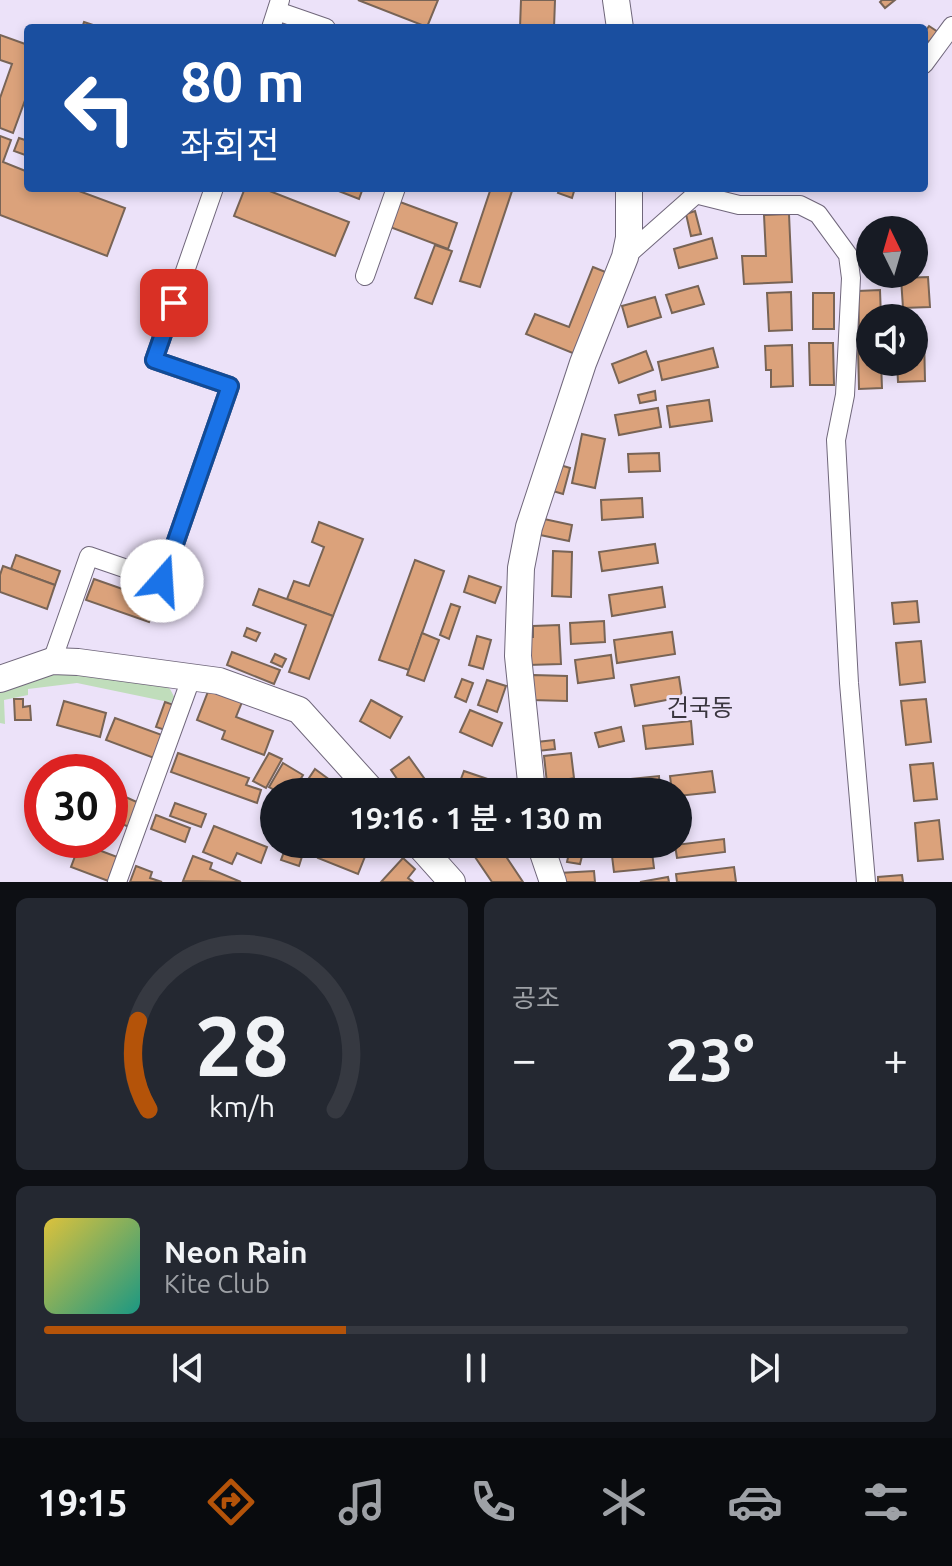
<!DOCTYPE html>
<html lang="ko">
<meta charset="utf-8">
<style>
:root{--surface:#171b24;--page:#242831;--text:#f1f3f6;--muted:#9ea1a6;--line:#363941;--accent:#b45309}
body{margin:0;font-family:Ubuntu,"Noto Sans KR",sans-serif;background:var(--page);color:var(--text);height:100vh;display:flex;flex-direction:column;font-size:30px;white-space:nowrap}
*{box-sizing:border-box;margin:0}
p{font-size:26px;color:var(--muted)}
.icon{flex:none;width:44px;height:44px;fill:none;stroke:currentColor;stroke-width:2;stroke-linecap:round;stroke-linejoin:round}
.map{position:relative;height:882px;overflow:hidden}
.sheet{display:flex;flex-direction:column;gap:16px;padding:16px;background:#0d0f14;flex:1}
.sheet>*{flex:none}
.banner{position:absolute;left:24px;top:24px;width:904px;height:168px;border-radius:8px;box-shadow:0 4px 12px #0003;background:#1a4fa0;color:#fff;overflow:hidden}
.needle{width:52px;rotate:355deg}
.tools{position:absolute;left:856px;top:216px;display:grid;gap:16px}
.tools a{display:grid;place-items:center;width:72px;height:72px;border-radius:50%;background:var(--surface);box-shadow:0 4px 12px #0003;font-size:40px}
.speed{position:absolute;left:24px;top:754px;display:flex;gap:16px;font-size:40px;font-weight:700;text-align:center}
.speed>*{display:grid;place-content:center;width:104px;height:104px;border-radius:50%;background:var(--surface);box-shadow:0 4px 12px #0003;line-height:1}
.speed .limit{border:12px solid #d22;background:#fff;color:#111}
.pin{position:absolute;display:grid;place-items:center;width:68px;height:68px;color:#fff;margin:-34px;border-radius:16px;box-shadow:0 4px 12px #0006}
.me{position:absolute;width:88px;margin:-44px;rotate:19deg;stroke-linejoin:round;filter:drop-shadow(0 0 6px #0008)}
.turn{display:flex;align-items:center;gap:28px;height:168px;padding:0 24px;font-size:36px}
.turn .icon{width:104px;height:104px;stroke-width:2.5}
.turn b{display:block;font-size:56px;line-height:68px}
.big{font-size:60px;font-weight:600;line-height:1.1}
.sheet .widget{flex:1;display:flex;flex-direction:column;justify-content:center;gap:12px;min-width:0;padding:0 28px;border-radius:12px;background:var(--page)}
.sheet .dial{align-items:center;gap:0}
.dial svg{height:208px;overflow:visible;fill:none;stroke:var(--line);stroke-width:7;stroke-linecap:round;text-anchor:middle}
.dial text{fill:var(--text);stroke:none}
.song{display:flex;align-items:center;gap:24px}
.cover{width:96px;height:96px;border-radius:12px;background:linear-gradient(135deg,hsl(50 70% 55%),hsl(170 70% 35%))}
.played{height:8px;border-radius:4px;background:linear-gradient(90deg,var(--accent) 35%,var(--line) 35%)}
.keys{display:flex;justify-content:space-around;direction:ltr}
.heat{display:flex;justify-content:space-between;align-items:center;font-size:44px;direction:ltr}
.sheet .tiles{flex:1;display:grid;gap:16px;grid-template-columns:1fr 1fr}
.widget:last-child{grid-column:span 2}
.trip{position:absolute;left:260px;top:778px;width:432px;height:80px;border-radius:40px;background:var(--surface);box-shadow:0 4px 12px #0003;font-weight:600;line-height:80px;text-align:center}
.tab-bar{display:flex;height:128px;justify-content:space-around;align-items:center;background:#090b0e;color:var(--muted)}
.tab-bar .icon{width:56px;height:56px}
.tab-bar .active{color:var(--accent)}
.tab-bar b{font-size:36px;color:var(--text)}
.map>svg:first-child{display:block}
</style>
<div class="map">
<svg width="952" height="882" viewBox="0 0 952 882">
<rect width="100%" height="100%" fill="#ece2f9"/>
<polygon fill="#c0ddbb" points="63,673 162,684 170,689 178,704 77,683 28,689 28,695 4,700 5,724 0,723 0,692 44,676"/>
<g fill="#dba27b" stroke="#786456" stroke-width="2">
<polygon points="358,0 438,0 427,27"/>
<polygon points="521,0 555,0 554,28 520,28"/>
<polygon points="882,0 895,0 885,8 880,2"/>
<polygon points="84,22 102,28 82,28"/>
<polygon points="929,26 938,32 930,43 924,38 924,33"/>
<polygon points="0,35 28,45 28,92 13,133 0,128 0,98 12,64 0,60"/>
<polygon points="0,136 11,140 3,162 28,172 28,188 71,188 125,208 107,256 0,215"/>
<polygon points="19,138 28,141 28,156 14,151"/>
<polygon points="245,188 262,188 349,222 335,256 234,216"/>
<polygon points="331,188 363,188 359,199"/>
<polygon points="491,188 513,188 480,287 460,281"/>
<polygon points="560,188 575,188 572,198 558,193"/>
<polygon points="400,202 457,223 448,249 390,227"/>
<polygon points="695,211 701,234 691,236 686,214"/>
<polygon points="789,214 792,282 744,284 742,256 766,256 764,215"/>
<polygon points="712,238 717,258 679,268 674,249"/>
<polygon points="435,245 452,251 432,304 415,298"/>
<polygon points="593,267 608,273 575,354 526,334 535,314 569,327"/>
<polygon points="928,277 930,307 903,308 901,278"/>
<polygon points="698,286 704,304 672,313 666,295"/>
<polygon points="880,290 881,318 870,318 870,328 859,328 858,291"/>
<polygon points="791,292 792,330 769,331 767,293"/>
<rect x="813" y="293" width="21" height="36"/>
<polygon points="655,297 661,317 628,327 622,306"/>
<polygon points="924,335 925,381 898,382 897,362 914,362 914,336"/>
<polygon points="809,343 833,343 834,385 810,385"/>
<polygon points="792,345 793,386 771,387 771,370 766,370 765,346"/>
<polygon points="870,347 870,362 881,362 882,388 859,389 858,348"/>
<polygon points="713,348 718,367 662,380 658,362"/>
<polygon points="646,351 653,370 619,383 612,364"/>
<polygon points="655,391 656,400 640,403 638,395"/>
<polygon points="709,400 712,421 670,427 667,406"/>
<polygon points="658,408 661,427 619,435 615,415"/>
<polygon points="582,434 605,439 595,488 572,483"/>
<polygon points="659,453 660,471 629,472 628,454"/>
<polygon points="560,465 570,468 563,494 553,491"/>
<polygon points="642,498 643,517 602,520 601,500"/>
<polygon points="544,519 572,525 569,541 540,535"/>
<polygon points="319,522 363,539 333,616 287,599 294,581 309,586 324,547 312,542"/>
<polygon points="655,544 658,563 602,571 599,552"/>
<polygon points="553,551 572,552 571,597 552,596"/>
<polygon points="16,555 60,571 55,585 11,569"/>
<polygon points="415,560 444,571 409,670 379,660"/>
<polygon points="3,566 55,585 47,609 0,592 0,575"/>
<polygon points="469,576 501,587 495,603 464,592"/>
<polygon points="94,579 157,601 149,622 86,600"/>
<polygon points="662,587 665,607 612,616 609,595"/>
<polygon points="259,589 333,616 309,679 289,672 306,625 253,605"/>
<polygon points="917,601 919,622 894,624 892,603"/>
<polygon points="451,604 460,607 449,639 440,635"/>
<polygon points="604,621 605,642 571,644 570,623"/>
<polygon points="559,625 561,664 528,665 526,637 533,637 533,626"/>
<polygon points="247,628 260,633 256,641 244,636"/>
<polygon points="672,632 675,654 617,663 614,640"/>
<polygon points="422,633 439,640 424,681 407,675"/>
<polygon points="477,636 491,640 483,669 469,665"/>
<polygon points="921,641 925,682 900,685 896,643"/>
<polygon points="232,652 280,670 274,684 227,665"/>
<polygon points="275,654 286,659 282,667 271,662"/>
<polygon points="611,655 614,678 578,683 575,660"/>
<polygon points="533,675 567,676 567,701 532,700"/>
<polygon points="679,677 682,697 635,706 631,685"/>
<polygon points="462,679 473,683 466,702 455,697"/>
<polygon points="487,680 506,686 497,712 478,705"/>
<polygon points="209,689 242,702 236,717 273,731 264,755 222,739 225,731 197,720"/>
<polygon points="14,699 23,699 23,707 30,706 31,720 15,720"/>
<polygon points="926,699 931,742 906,745 901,701"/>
<polygon points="371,700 402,717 390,738 360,721"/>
<polygon points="64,701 106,713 100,737 57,725"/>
<polygon points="165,702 177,706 168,731 156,727"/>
<polygon points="470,710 502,723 492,746 460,732"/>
<polygon points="115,718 162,735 154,758 106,740"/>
<polygon points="691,721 693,744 646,749 643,726"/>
<polygon points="621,727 624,741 599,747 595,733"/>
<polygon points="554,740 555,749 538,751 537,742"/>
<polygon points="178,753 249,778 246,785 261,790 257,803 171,772"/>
<polygon points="269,753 282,759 266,788 253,781"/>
<polygon points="571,753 574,778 569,779 571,792 548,792 544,756"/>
<polygon points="409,757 434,792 406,792 391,770"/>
<polygon points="283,763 303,775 293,792 278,792 269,787"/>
<polygon points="933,763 937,799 914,801 910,765"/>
<polygon points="315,769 338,786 334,792 329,792 309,778"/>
<polygon points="464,771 508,786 506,792 456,792"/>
<polygon points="712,771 715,792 678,796 678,792 672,792 670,776"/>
<polygon points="659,776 660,792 613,792 612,781"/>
<polygon points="110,790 139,803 129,827 110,819"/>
<polygon points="175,803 206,814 201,827 170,816"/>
<polygon points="156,815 190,828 185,842 151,829"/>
<polygon points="939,820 943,859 918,861 915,823"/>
<polygon points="214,826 267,847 261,863 237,853 232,864 203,852"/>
<polygon points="724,839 725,852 677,858 675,845"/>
<polygon points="80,843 120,858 111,882 71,867"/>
<polygon points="280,844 306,844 299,866 281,860 285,849 279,847"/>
<polygon points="324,844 334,844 348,849 350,844 370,844 358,874 318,858"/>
<polygon points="487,844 525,844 507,858 523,882 492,882 473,854"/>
<polygon points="571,844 585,844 580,864 567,862"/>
<polygon points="652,852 654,868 614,872 612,856"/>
<polygon points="193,856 212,863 210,869 241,882 183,881"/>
<polygon points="403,858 415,869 408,878 413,882 381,882"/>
<polygon points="136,866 152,872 150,878 162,882 130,882"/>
<polygon points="734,867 736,882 677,882 676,874"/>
<polygon points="594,871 595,882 560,882 559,873"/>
<polygon points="902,875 903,882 878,882 878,877"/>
<polygon points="668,877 669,882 640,882"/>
</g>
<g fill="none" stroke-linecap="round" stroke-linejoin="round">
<defs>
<g id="street">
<polyline points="277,11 326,28"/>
<polyline points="271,28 280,0"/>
<polyline points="924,64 952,26"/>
<polyline points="695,194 739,205 800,205 818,214 848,255 851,278 845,395 836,440 849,683 866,882"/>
<polyline points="625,257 703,188"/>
<polyline points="365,276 396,188"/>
<polyline points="52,661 89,556 162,581 230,386 154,360 214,188"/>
<polyline points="117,882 192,676"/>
</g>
<g id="secondary">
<polyline points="616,0 620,28"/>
<polyline points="0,679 52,661 78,662 219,681 299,710 373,792"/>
<polyline points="532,792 518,656 521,568 529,527 583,363 625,257 629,238 629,188"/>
<polyline points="418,844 452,882"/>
<polyline points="540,844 553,882"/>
</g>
</defs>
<use href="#street" stroke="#70677b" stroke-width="20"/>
<use href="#secondary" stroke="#70677b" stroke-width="28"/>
<use href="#street" stroke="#fff" stroke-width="18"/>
<use href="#secondary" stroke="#fff" stroke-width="26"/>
</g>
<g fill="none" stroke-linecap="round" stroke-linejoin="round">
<defs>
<polyline id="route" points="162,581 230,386 154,360 174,303"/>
</defs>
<use href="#route" stroke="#114b97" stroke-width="20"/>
<use href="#route" stroke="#1a73e8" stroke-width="14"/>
</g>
<g text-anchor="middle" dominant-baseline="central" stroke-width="6" stroke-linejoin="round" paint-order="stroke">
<g font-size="24" fill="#3a363f" stroke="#ece2f9">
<text x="700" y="707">건국동</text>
</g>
</g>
</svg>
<div class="tools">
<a><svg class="needle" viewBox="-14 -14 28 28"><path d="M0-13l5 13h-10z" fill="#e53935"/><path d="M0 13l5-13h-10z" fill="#9ea1a6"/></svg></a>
<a><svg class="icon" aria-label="sound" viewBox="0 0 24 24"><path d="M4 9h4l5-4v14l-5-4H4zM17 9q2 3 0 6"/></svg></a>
</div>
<div class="speed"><div class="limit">30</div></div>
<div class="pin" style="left:174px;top:303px;background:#d93025"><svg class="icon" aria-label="arrive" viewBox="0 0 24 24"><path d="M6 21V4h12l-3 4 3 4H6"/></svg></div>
<svg class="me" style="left:162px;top:581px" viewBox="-20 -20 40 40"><circle r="19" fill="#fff"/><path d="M0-13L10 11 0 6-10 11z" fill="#1a73e8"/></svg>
<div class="trip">19:16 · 1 분 · 130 m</div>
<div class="banner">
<div class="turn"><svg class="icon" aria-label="left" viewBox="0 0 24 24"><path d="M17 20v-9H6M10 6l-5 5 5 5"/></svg><div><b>80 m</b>좌회전</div></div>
</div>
</div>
<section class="sheet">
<div class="tiles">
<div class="widget dial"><svg viewBox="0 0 100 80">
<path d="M14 69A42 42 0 1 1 86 69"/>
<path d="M14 69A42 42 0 0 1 10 35" stroke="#b45309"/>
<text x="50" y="56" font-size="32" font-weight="700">28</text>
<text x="50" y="72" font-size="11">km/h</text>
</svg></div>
<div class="widget"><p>공조</p>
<div class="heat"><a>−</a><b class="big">23°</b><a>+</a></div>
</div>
<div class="widget">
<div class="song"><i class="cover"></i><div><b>Neon Rain</b><p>Kite Club</p></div></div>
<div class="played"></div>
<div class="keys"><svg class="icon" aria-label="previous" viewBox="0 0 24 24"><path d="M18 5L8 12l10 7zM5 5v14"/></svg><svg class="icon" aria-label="pause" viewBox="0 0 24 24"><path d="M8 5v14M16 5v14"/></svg><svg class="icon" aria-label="next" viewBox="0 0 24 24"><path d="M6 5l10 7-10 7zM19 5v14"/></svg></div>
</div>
</div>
</section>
<nav class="tab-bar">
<b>19:15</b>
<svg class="icon active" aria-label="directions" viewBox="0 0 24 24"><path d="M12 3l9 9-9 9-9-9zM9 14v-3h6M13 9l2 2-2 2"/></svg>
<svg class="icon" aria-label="music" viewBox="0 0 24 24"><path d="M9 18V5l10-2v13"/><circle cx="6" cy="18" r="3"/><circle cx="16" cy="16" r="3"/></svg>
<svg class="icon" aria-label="phone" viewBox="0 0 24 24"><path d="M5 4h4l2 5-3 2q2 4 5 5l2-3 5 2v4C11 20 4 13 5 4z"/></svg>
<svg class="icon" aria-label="climate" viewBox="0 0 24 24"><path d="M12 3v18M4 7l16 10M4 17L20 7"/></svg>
<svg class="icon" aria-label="car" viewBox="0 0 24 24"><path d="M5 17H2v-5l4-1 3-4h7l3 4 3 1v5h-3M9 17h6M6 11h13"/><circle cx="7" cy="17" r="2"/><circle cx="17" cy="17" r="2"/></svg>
<svg class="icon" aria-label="filters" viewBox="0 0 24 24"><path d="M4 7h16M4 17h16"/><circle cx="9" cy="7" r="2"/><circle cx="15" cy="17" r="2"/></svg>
</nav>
